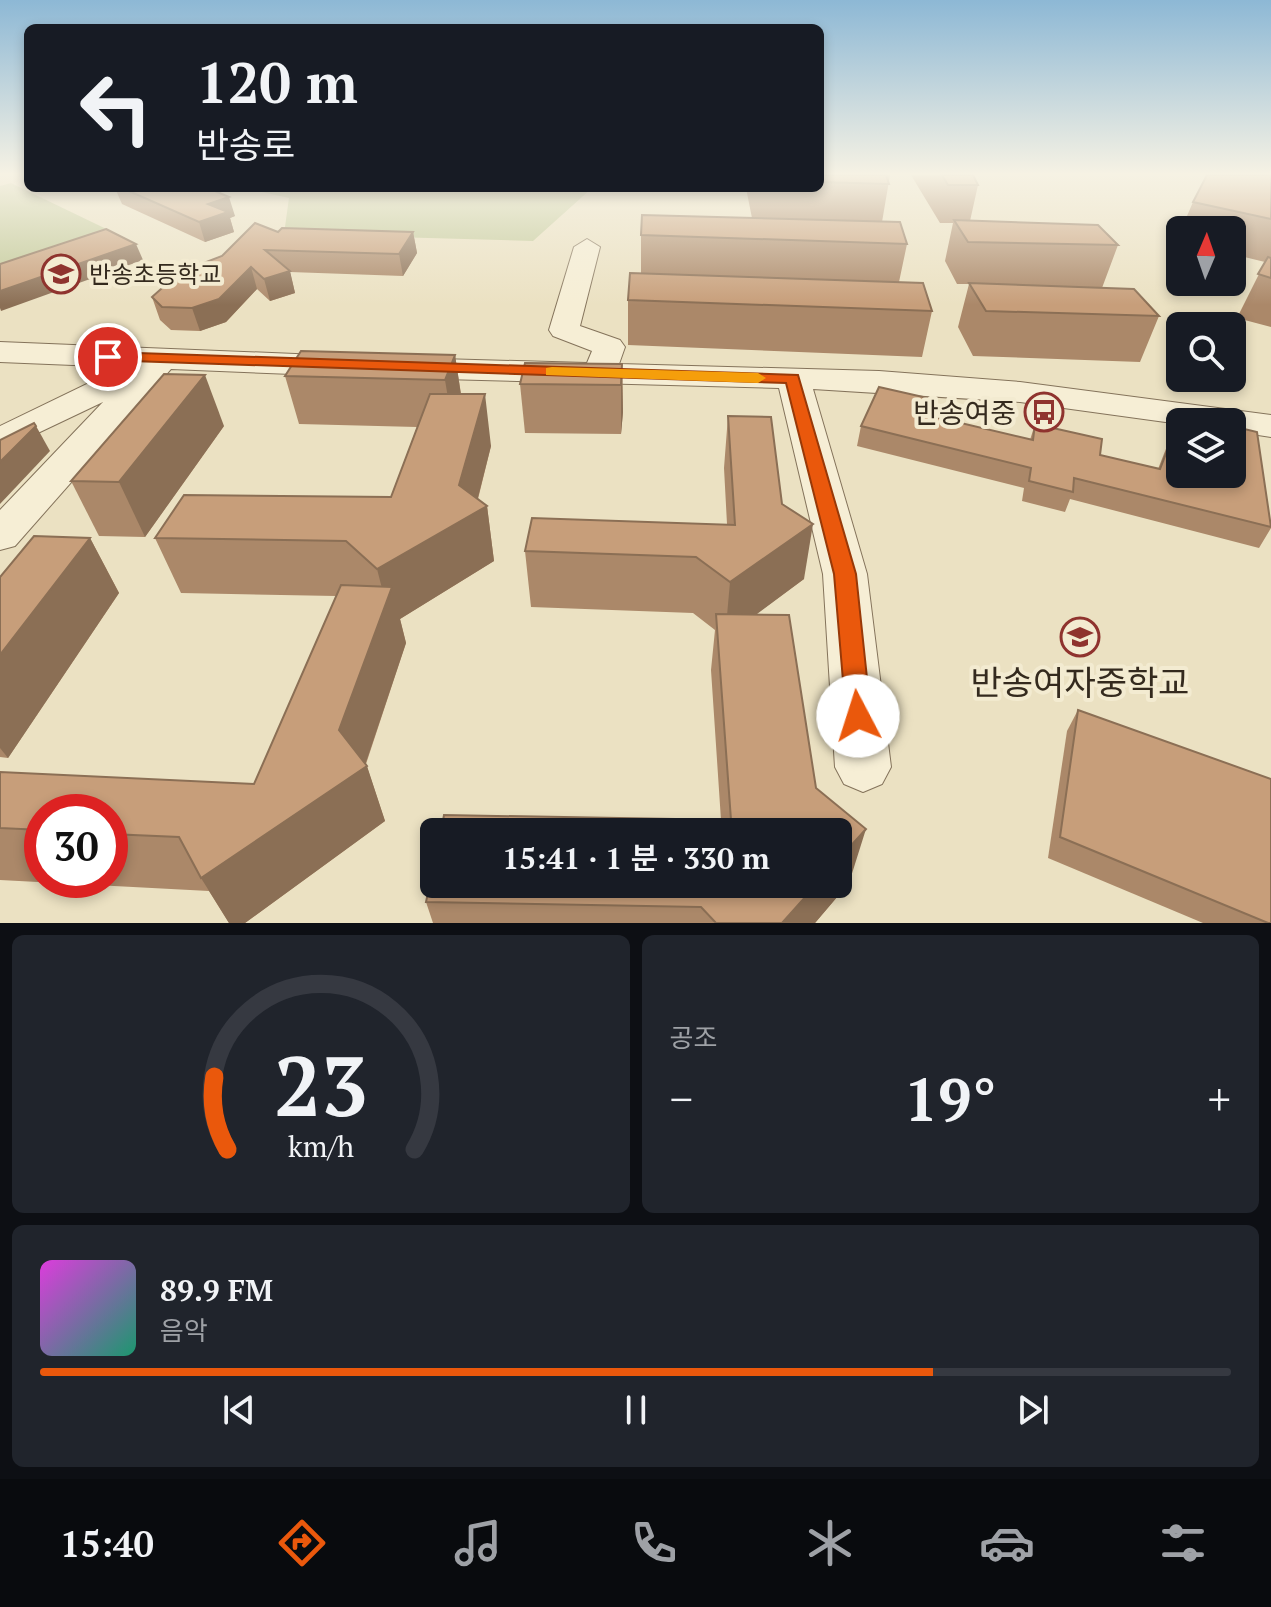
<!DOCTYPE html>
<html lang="ko">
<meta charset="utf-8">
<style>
:root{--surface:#171b24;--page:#20242c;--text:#f1f3f6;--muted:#9ea1a6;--line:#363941;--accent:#ea580c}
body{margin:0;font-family:"PT Serif","Noto Sans KR",serif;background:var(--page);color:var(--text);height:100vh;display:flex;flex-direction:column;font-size:30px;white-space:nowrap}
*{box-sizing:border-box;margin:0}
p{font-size:26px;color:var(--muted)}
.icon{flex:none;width:44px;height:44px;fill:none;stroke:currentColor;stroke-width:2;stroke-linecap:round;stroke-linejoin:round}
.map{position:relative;height:923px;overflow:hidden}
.details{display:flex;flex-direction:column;gap:12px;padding:12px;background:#0d0f14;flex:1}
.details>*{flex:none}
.top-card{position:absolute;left:24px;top:24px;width:800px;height:168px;border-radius:12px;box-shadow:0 4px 12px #0003;background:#171b24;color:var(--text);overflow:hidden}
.needle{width:52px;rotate:2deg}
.tools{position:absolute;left:1166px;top:216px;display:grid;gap:16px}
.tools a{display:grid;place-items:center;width:80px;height:80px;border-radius:12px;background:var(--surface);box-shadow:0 4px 12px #0003;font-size:40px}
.speed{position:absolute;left:24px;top:794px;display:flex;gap:16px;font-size:40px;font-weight:700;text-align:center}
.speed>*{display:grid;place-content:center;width:104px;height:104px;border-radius:50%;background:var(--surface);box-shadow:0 4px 12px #0003;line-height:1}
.speed .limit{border:12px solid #d22;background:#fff;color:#111}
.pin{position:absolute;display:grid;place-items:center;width:68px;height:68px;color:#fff;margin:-34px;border:4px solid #fff;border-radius:50%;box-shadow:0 2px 8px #0007}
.me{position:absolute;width:88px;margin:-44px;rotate:355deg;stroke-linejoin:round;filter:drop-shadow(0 0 6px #0008)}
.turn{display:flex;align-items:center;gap:28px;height:168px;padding:0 40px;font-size:36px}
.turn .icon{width:104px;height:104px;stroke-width:2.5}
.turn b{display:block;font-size:56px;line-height:68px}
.big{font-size:60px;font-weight:600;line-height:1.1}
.details .card{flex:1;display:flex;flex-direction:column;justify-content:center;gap:12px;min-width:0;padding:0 28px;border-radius:12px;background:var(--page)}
.details .dial{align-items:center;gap:0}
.dial svg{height:208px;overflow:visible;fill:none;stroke:var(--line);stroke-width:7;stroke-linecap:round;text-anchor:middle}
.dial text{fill:var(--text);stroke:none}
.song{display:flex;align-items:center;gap:24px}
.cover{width:96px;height:96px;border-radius:12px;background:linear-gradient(135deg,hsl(300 70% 55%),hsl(160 70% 35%))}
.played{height:8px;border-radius:4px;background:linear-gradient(90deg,var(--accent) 75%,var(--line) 75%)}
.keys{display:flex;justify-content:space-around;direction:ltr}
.heat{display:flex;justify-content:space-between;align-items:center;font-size:44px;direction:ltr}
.details .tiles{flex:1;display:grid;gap:12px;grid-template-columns:1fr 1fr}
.card:last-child{grid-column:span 2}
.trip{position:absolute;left:420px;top:818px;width:432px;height:80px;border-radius:12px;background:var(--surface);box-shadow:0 4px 12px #0003;font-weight:600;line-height:80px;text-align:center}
.tab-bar{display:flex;height:128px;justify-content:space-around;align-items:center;background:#090b0e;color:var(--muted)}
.tab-bar .icon{width:56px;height:56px}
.tab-bar .active{color:var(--accent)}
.tab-bar b{font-size:36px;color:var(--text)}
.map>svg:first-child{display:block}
</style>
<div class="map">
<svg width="1271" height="923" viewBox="0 0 1271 923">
<rect width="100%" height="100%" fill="#ebe1c2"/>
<g fill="#c0c897">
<polygon points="11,183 125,238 0,280 0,186"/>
<polygon points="244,188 592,188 533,241 284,234 289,198"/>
</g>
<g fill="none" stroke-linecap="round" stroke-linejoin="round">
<defs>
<g id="minor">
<polygon points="587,239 600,247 580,326 620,340 625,347 619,364 879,371 1020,382 1271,415 1271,437 1232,431 1232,422 1180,424 1020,402 813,389 867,574 891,767 882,784 863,792 844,784 835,767 823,574 779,388 405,378 393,375 389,368 393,361 405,358 587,363 592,351 553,336 549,330 574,247"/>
<polygon points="0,342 343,356 355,359 359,366 355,373 343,376 171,369 15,546 0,550 0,510 103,402 0,451 0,426 122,367 0,362"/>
</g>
</defs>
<use href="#minor" stroke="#84735b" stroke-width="2"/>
<use href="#minor" fill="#f6eed5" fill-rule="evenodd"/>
</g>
<g fill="#ab8869" fill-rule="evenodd">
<polygon points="820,175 890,175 882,222 907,244 899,282 932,311 922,357 628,345 628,300 641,273 641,235 752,218 746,188 820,188"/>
<polygon points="911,175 973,175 978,185 970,221 1118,245 1102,288 1045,286 1159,316 1140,362 973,356 958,327 969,284 957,284 945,261 953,223 940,223"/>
<polygon points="1271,175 1271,327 1237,318 1265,262 1232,254 1232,230 1181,230 1193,202"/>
<polygon points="115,188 208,188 235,216 230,218 234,232 205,242 122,204"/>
<polygon points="278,232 413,232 417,253 403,276 290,272 295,293 270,301 257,289 226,322 200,331 171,330 160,320 152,297 222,256"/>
<path d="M455,355L461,394L491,446L478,499L487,506L494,561L400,619L406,643L366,764L385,821L245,923H229L209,891L0,880V772L254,784L336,596L181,593L155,538L391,497L417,427L299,424L285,376ZM42,812H110V880H42Z"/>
<polygon points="622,364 623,412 621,434 525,433 520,384"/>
<polygon points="932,399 928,415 1030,440 1035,424 1100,455 1158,469 1171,436 1180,417 1271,521 1271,528 1259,548 1070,499 1065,512 1022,501 1024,488 857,446 861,426"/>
<polygon points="728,416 782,504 804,579 756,614 849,883 815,923 433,923 426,902 721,820 711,670 715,630 693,613 531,607 525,551 727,524 724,468"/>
<polygon points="224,426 145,537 99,536 71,481"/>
<polygon points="90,538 119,593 8,758 0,757 0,577"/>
<polygon points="1078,710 1271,923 1203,923 1048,858 1067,731"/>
</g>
<g fill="#8b6f55">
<polygon points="229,197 235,216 230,218 234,232 205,242 199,222 208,204"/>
<polygon points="413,232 417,253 403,276 399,254"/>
<polygon points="136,244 143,260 1,311 0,308 0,291"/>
<polygon points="251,267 257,289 226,322 200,331 192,308"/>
<polygon points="290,271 295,293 270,301 264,279"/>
<polygon points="455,355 462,402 453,428 445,380"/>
<polygon points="622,364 623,412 621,434 621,385"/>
<polygon points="205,375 224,426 145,537 119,482"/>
<polygon points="485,394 491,446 474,513 487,506 494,561 400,619 406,643 364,768 367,766 385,821 245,923 229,923 201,878 339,730 386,604 377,569 459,485"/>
<polygon points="36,426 50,451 0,504 0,462"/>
<polygon points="813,524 804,579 725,638 730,582"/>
<polygon points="90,538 119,593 8,758 0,748 0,655"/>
<polygon points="866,829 849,883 815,923 782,923 817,884 838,884 838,860"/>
</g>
<g fill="#c79e7a" stroke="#8b6f55" stroke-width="2">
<polygon points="820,175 886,175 889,184 820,182"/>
<polygon points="942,175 973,175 978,185 948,185"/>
<polygon points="1207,175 1271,175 1271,219 1193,202"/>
<polygon points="122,188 208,188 229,197 208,204 228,212 199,222"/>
<polygon points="642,215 900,222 907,244 641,235"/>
<polygon points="954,220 1098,225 1118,245 968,242"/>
<polygon points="255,223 278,232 282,228 413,232 399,254 265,250 290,271 264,279 251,267 219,299 192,308 162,307 152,297 180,272 222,256"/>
<polygon points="106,229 136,244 0,291 0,264"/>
<polygon points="1268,257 1271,258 1271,278 1258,274"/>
<polygon points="630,273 923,283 932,311 628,300"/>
<polygon points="969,283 1134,289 1159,316 986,311"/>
<polygon points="301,351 455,355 445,380 285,376"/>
<polygon points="525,363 622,364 621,385 520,384"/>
<polygon points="164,374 205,375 119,482 71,481"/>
<polygon points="879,387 932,399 927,415 1033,440 1035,424 1102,439 1100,455 1160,469 1180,417 1193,415 1219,422 1180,422 1180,474 1232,474 1232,426 1257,432 1271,527 1074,478 1073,492 1029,481 1031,468 861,426"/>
<polygon points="430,394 485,394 459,485 487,506 377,569 346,541 155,538 184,495 391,497"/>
<polygon points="728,416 771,417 782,504 813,524 730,582 696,557 525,551 532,518 735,525"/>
<polygon points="34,423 36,426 0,462 0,440"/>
<polygon points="34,536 90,538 0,655 0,577"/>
<polygon points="341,585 392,587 339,730 367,766 201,878 179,837 110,834 110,812 42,812 42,830 0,828 0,772 254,784"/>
<polygon points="716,614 789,615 816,788 866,829 838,860 838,832 441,832 444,815 731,820"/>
<polygon points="1078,710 1271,779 1271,923 1268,923 1060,837"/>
<polygon points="434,864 434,884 817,884 782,923 716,923 701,907 426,902"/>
</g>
<linearGradient id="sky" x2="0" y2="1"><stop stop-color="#8db8d5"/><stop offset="0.57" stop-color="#f6f2e4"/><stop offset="1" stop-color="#f6f2e4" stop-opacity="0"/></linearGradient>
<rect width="1271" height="305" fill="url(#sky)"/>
<polygon fill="#ea580c" stroke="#983908" stroke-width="2" points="108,352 798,375 856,574 871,716 867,724 858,727 850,724 846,716 834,574 786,383 102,360 102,354"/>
<polygon fill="#f59e0b" points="552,367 758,373 766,378 758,383 546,375 546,368"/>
<defs>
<symbol id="school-ring" viewBox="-11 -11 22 22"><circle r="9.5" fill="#f3ebd1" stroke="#8f332e" stroke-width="1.5"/><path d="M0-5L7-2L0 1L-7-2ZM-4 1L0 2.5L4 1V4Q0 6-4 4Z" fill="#8f332e"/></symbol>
<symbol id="bus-ring" viewBox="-11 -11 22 22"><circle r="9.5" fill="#f3ebd1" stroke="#8f332e" stroke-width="1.5"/><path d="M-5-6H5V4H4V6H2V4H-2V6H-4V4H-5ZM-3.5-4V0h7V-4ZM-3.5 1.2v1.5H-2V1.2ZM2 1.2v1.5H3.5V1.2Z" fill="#8f332e"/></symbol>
</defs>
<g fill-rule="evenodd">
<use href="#school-ring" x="39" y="252" width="44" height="44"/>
<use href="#bus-ring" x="1022" y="390" width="44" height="44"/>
<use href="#school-ring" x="1058" y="615" width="44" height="44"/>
</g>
<g text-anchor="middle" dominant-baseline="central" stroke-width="8" stroke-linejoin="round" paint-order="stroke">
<g font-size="24" fill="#342a1e" stroke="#f3ebd1" text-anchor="start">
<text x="89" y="274">반송초등학교</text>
</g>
<g font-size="28" fill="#342a1e" stroke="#f3ebd1" text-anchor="end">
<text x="1016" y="412">반송여중</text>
</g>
<g font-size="34" fill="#342a1e" stroke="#f3ebd1">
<text x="1080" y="682">반송여자중학교</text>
</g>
</g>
</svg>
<div class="tools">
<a><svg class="needle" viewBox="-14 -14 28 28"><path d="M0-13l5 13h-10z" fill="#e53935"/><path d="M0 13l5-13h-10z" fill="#9ea1a6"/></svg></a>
<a><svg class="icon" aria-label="search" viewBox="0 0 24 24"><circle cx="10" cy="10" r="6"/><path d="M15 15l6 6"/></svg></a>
<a><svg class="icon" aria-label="layers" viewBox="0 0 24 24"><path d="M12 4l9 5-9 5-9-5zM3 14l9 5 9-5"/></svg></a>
</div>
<div class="speed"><div class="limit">30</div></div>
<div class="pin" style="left:108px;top:357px;background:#d93025"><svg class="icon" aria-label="arrive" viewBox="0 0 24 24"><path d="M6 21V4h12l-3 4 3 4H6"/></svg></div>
<svg class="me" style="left:858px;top:716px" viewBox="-20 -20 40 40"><circle r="19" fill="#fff"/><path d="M0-13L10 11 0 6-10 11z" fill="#ea580c"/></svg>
<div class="trip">15:41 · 1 분 · 330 m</div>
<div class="top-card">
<div class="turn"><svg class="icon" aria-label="left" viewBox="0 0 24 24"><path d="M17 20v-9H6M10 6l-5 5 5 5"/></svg><div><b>120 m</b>반송로</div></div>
</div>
</div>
<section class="details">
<div class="tiles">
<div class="card dial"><svg viewBox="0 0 100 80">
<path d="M14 69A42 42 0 1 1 86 69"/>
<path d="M14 69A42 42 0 0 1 9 41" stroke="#ea580c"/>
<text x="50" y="56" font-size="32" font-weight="700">23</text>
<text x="50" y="72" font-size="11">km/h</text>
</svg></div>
<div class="card"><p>공조</p>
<div class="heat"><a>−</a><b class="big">19°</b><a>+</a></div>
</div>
<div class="card">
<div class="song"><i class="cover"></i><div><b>89.9 FM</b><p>음악</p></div></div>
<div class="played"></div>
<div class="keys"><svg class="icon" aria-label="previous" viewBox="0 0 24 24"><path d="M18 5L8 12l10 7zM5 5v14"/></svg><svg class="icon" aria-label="pause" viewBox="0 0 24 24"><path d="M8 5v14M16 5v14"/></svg><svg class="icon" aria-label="next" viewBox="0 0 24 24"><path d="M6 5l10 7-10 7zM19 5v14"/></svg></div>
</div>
</div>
</section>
<nav class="tab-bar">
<b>15:40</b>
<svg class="icon active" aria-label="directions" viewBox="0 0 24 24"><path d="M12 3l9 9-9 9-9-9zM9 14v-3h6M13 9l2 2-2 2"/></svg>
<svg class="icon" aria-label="music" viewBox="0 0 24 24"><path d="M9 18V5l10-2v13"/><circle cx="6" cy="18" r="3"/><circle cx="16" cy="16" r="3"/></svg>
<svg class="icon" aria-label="phone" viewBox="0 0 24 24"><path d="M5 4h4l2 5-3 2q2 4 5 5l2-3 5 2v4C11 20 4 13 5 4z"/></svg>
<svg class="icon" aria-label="climate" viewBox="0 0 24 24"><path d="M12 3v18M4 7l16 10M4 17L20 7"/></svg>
<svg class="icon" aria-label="car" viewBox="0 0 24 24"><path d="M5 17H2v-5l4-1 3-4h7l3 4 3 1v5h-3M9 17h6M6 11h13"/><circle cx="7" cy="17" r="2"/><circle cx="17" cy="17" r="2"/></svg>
<svg class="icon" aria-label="filters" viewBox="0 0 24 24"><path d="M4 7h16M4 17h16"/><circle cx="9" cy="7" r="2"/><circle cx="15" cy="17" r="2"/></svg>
</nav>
